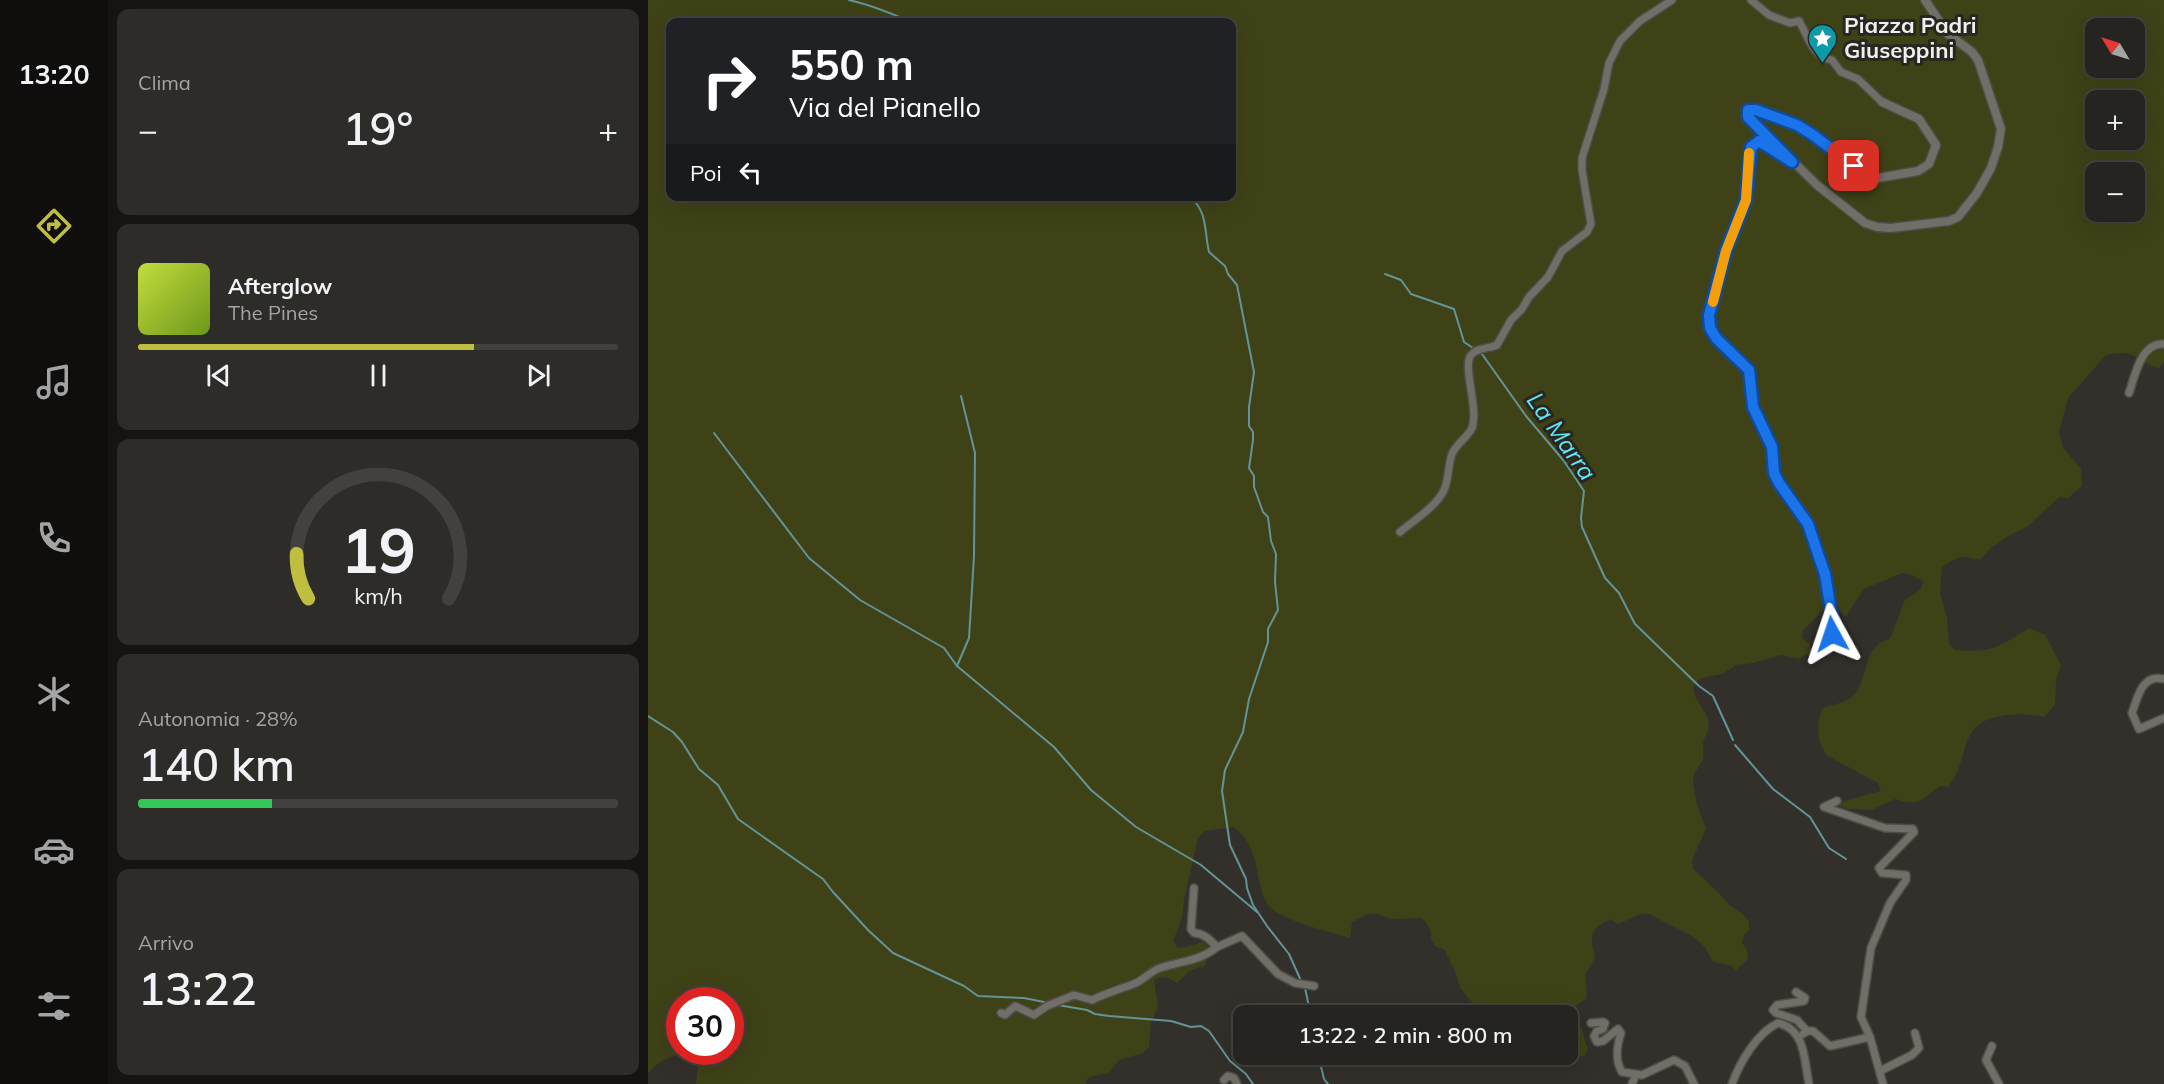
<!DOCTYPE html>
<html lang="it">
<meta charset="utf-8">
<style>
:root{--surface:#262420;--page:#2e2c29;--text:#f1f3f6;--muted:#a4a4a5;--line:#42413e;--accent:#c0be41}
body{margin:0;font-family:Mulish,sans-serif;background:var(--page);color:var(--text);height:100vh;display:flex;flex-direction:column;font-size:22px;white-space:nowrap}
*{box-sizing:border-box;margin:0}
p{font-size:20px;color:var(--muted)}
.icon{flex:none;width:33px;height:33px;fill:none;stroke:currentColor;stroke-width:2;stroke-linecap:round;stroke-linejoin:round}
.map{position:relative;flex:1;overflow:hidden}
.drawer{display:flex;flex-direction:column;gap:9px;padding:9px;background:#151412;width:540px}
.drawer>*{flex:none}
.hud{position:absolute;left:18px;top:18px;width:570px;height:183px;border-radius:12px;box-shadow:0 6px 24px #0002,0 0 0 2px var(--line);background:#202124;color:#fff;overflow:hidden}
.needle{width:39px;rotate:308deg}
.controls{position:absolute;left:1437px;top:18px;display:grid;gap:12px}
.controls a{display:grid;place-items:center;width:60px;height:60px;border-radius:12px;background:var(--surface);box-shadow:0 6px 24px #0002,0 0 0 2px var(--line);font-size:30px}
.speed{position:absolute;left:18px;top:987px;display:flex;gap:12px;font-size:30px;font-weight:700;text-align:center}
.speed>*{display:grid;place-content:center;width:78px;height:78px;border-radius:50%;background:var(--surface);box-shadow:0 6px 24px #0002,0 0 0 2px var(--line);line-height:1}
.speed .limit{border:9px solid #d22;background:#fff;color:#111}
.pin{position:absolute;display:grid;place-items:center;width:51px;height:51px;color:#fff;margin:-26px;border-radius:12px;box-shadow:0 3px 9px #0006}
.me{position:absolute;width:66px;margin:-33px;rotate:355deg;stroke-linejoin:round;filter:drop-shadow(0 0 4px #0008)}
.turn{display:flex;align-items:center;gap:21px;height:126px;padding:0 24px;font-size:27px}
.turn .icon{width:78px;height:78px;stroke-width:2.5}
.turn b{display:block;font-size:42px;line-height:51px}
.then{display:flex;align-items:center;height:57px;padding:0 24px;background:#0003;gap:12px;font-size:22px}
.big{font-size:45px;font-weight:600;line-height:1.1}
.drawer .widget{flex:1;display:flex;flex-direction:column;justify-content:center;gap:9px;min-width:0;padding:0 21px;border-radius:12px;background:var(--page)}
.drawer .dial{align-items:center;gap:0}
.dial svg{height:156px;overflow:visible;fill:none;stroke:var(--line);stroke-width:7;stroke-linecap:round;text-anchor:middle}
.dial text{fill:var(--text);stroke:none}
.song{display:flex;align-items:center;gap:18px}
.cover{width:72px;height:72px;border-radius:9px;background:linear-gradient(135deg,hsl(70 70% 55%),hsl(80 70% 35%))}
.played{height:6px;border-radius:3px;background:linear-gradient(90deg,var(--accent) 70%,var(--line) 70%)}
.keys{display:flex;justify-content:space-around;direction:ltr}
.heat{display:flex;justify-content:space-between;align-items:center;font-size:33px;direction:ltr}
.charge{height:9px;border-radius:4px;background:linear-gradient(90deg,#34c759 28%,var(--line) 0)}
.trip{position:absolute;left:585px;top:1005px;width:345px;height:60px;border-radius:12px;background:var(--surface);box-shadow:0 6px 24px #0002,0 0 0 2px var(--line);font-weight:600;line-height:60px;text-align:center}
main{display:flex;flex:1;min-height:0}
.dock{display:flex;flex-direction:column;width:108px;justify-content:space-around;align-items:center;background:#0f0e0d;color:var(--muted)}
.dock .icon{width:42px;height:42px}
.dock .active{color:var(--accent)}
.dock b{font-size:27px;color:var(--text)}
.map>svg:first-child{display:block}
</style>
<main>
<nav class="dock">
<b>13:20</b>
<svg class="icon active" aria-label="directions" viewBox="0 0 24 24"><path d="M12 3l9 9-9 9-9-9zM9 14v-3h6M13 9l2 2-2 2"/></svg>
<svg class="icon" aria-label="music" viewBox="0 0 24 24"><path d="M9 18V5l10-2v13"/><circle cx="6" cy="18" r="3"/><circle cx="16" cy="16" r="3"/></svg>
<svg class="icon" aria-label="phone" viewBox="0 0 24 24"><path d="M5 4h4l2 5-3 2q2 4 5 5l2-3 5 2v4C11 20 4 13 5 4z"/></svg>
<svg class="icon" aria-label="climate" viewBox="0 0 24 24"><path d="M12 3v18M4 7l16 10M4 17L20 7"/></svg>
<svg class="icon" aria-label="car" viewBox="0 0 24 24"><path d="M5 17H2v-5l4-1 3-4h7l3 4 3 1v5h-3M9 17h6M6 11h13"/><circle cx="7" cy="17" r="2"/><circle cx="17" cy="17" r="2"/></svg>
<svg class="icon" aria-label="filters" viewBox="0 0 24 24"><path d="M4 7h16M4 17h16"/><circle cx="9" cy="7" r="2"/><circle cx="15" cy="17" r="2"/></svg>
</nav>
<section class="drawer">
<div class="widget"><p>Clima</p>
<div class="heat"><a>−</a><b class="big">19°</b><a>+</a></div>
</div>
<div class="widget">
<div class="song"><i class="cover"></i><div><b>Afterglow</b><p>The Pines</p></div></div>
<div class="played"></div>
<div class="keys"><svg class="icon" aria-label="previous" viewBox="0 0 24 24"><path d="M18 5L8 12l10 7zM5 5v14"/></svg><svg class="icon" aria-label="pause" viewBox="0 0 24 24"><path d="M8 5v14M16 5v14"/></svg><svg class="icon" aria-label="next" viewBox="0 0 24 24"><path d="M6 5l10 7-10 7zM19 5v14"/></svg></div>
</div>
<div class="widget dial"><svg viewBox="0 0 100 80">
<path d="M14 69A42 42 0 1 1 86 69"/>
<path d="M14 69A42 42 0 0 1 8 46" stroke="#c0be41"/>
<text x="50" y="56" font-size="32" font-weight="700">19</text>
<text x="50" y="72" font-size="11">km/h</text>
</svg></div>
<div class="widget"><p>Autonomia · 28%</p><b class="big">140 km</b><div class="charge"></div></div>
<div class="widget"><p>Arrivo</p><b class="big">13:22</b></div>
</section>
<div class="map">
<svg width="1516" height="1084" viewBox="0 0 1516 1084">
<rect width="100%" height="100%" fill="#33302b"/>
<path fill="#3f4217" fill-rule="evenodd" d="M0,0H1516V362L1511,368C1498,366 1488,353 1474,353C1469,353 1463,354 1458,355L1420,398L1411,432L1415,448L1433,469L1434,486L1420,498L1411,497L1379,527L1364,534L1344,547L1333,559C1327,560 1324,558 1318,557C1309,556 1301,563 1294,567L1292,593L1299,618L1301,643L1306,650C1344,653 1349,648 1381,628L1397,635L1413,665L1408,680L1407,705L1396,717C1377,712 1338,713 1325,730C1317,741 1315,758 1310,770C1307,776 1304,781 1300,787L1292,786C1272,800 1272,807 1247,799L1224,810L1200,809L1189,805L1200,800L1233,791L1230,783L1180,756C1169,746 1167,721 1175,708C1185,704 1196,704 1205,696C1222,679 1213,646 1242,639L1257,600L1272,590L1276,582L1262,574L1254,573L1216,589L1198,616L1184,606L1176,610L1155,630L1154,638L1161,643L1164,652L1150,659L1133,655L1105,663L1088,665L1074,674L1057,677L1049,681L1045,688L1047,696L1060,718L1061,728L1055,743V760L1046,774L1045,783L1049,805L1058,829L1044,860L1045,869L1070,892L1081,905L1095,914L1101,921V930L1096,935L1094,943L1099,950L1100,959L1088,970L1082,965L1065,962L1057,947L1044,936L1001,914H993L970,924L963,919C941,929 942,935 947,958L937,975L939,992L938,999C919,1010 925,1016 934,1030C937,1036 936,1042 940,1048L937,1055L922,1061L914,1058H905L892,1068L873,1055L920,1054V1016L835,1015L812,988L807,971L796,949L788,947L783,940C784,930 781,925 774,918L744,919L729,914H720L704,922L702,938C682,932 640,922 624,909C604,891 617,851 586,827L557,831L550,838L536,900L534,918L525,941L530,948C540,948 545,944 555,942L562,948L557,965L541,971L529,983C521,977 516,976 506,980L510,1007L503,1022L501,1047L495,1053L471,1060L461,1073L444,1076L438,1080V1084H48L50,1065C32,1047 14,1058 0,1073ZM22,22H584V196H22ZM1448,28H1486V68H1448ZM1448,100H1486V140H1448ZM1448,172H1486V212H1448ZM32,1000H82V1052H32Z"/>
<g fill="none" stroke-linecap="round" stroke-linejoin="round">
<g stroke="#629498" stroke-width="2">
<path d="M201,0C223,5 243,13 263,22"/>
<path d="M542,196C560,213 556,230 561,252L577,266L580,274L589,285L606,372L601,407V426L605,432V440L601,468L606,476V487L615,512L620,517L623,541L628,554L627,582L630,610L620,629V642L601,699L595,732L577,770L574,791L582,845L598,879L599,888L605,905L619,926L641,954L654,983"/>
<polyline points="737,274 753,280 763,294 806,309 816,342 834,354 878,416 916,461 936,491 933,518 934,527 957,578 971,593 987,624 1051,686 1065,696 1085,740"/>
<polyline points="66,433 161,558 212,600 296,648 309,666 406,747 443,790 488,827 553,865 609,912"/>
<polyline points="309,666 321,638 326,556 327,453 313,396"/>
<polyline points="0,716 25,732 34,742 51,769 70,785 90,819 175,879 185,892 220,930 245,953 316,986 330,996 376,998 401,1003"/>
<polyline points="1087,745 1125,789 1162,817 1181,848 1198,859"/>
<polyline points="657,988 663,1016"/>
<polyline points="410,1005 439,1010 447,1014 461,1016 523,1021 543,1027 553,1026 561,1031 582,1061 598,1074 605,1084"/>
<polyline points="670,1054 676,1079 680,1084"/>
</g>
<defs>
<g id="minor">
<path d="M1103,0L1121,15L1142,23L1151,21C1160,36 1164,57 1184,60L1193,72L1210,79L1234,102"/>
<polyline points="1139,159 1111,141 1103,147 1101,152 1098,200 1078,251 1061,322 1062,329 1068,338 1101,370 1105,407 1124,447 1126,473 1131,483 1160,524 1171,557 1177,574 1184,617 1184,634 1188,640"/>
<path d="M1481,393C1487,376 1493,342 1516,344"/>
<path d="M752,532C766,520 788,507 796,490C801,479 800,465 804,454C808,444 820,437 824,428C831,408 814,366 823,355C829,347 841,349 849,345L863,320L874,309L881,297L900,277L914,251L939,232L943,224L934,170V158L956,89L961,63L972,41L992,21L1024,0"/>
<path d="M1516,679C1494,674 1490,696 1484,713L1491,729L1516,718"/>
<polyline points="1189,801 1176,807 1237,828 1265,829 1266,832 1231,868 1234,873 1258,875 1258,880 1242,903 1223,948 1213,1017 1222,1037"/>
<path d="M546,888L543,929L546,933C556,933 562,940 569,947L594,936L630,974L647,983L666,986"/>
<polyline points="1148,992 1157,998 1156,1001 1129,1005 1125,1010 1128,1013 1149,1020 1159,1031 1155,1034"/>
<path d="M353,1013L357,1015L367,1006L386,1015L399,1006L426,995L444,1000C458,993 473,989 488,983C496,979 505,970 512,968C533,961 552,961 569,947"/>
<path d="M943,1023L955,1022L957,1023L955,1029L949,1031L946,1036L949,1042L955,1041L970,1029L973,1033C969,1045 967,1061 974,1072L994,1075L1026,1060L1037,1066L1046,1084"/>
<polyline points="1159,1031 1165,1031 1182,1046 1222,1037 1235,1084"/>
<polyline points="1344,1046 1338,1060 1351,1084"/>
<polyline points="1232,1071 1264,1055 1271,1048 1267,1033"/>
<polyline points="576,1080 580,1076 586,1078 589,1084"/>
<polyline points="984,1084 988,1074"/>
<path d="M1084,1084C1092,1062 1109,1033 1130,1023C1158,1030 1156,1060 1161,1084"/>
</g>
<polyline id="tertiary" points="1234,102 1271,119 1288,145 1281,164 1270,171 1230,178 1217,173 1165,135 1149,125 1108,109 1100,110 1100,117 1169,185 1217,223 1229,227 1243,228 1301,221 1310,217 1329,193 1343,168 1350,147 1353,129 1330,60 1324,52 1300,34 1277,0"/>
</defs>
<use href="#minor" stroke="#4e4c47" stroke-width="10"/>
<use href="#tertiary" stroke="#4e4c47" stroke-width="11"/>
<use href="#minor" stroke="#716e67" stroke-width="7"/>
<use href="#tertiary" stroke="#716e67" stroke-width="8"/>
</g>
<g fill="none" stroke-linecap="round" stroke-linejoin="round">
<defs>
<polyline id="route" points="1184,634 1184,617 1177,574 1171,557 1160,524 1131,483 1126,473 1124,447 1105,407 1101,370 1068,338 1062,328 1061,315 1078,251 1098,200 1103,147 1111,141 1144,162 1100,117 1100,110 1108,110 1149,125 1165,135 1206,166"/>
</defs>
<use href="#route" stroke="#114b97" stroke-width="15"/>
<use href="#route" stroke="#1a73e8" stroke-width="10"/>
<polyline stroke="#f59e0b" stroke-width="10" points="1065,302 1078,251 1098,200 1101,153"/>
</g>
<defs>
<symbol id="sight-pin" viewBox="-11 -11 22 30"><path d="M0 17L-7.5 6A9.5 9.5 0 1 1 7.5 6Z" fill="#0f9aa8" stroke="#292621"/><path d="M0-6L1.8-2.2L6-1.7L2.9 1.2L3.7 5.4L0 3.3L-3.7 5.4L-2.9 1.2L-6-1.7L-1.8-2.2Z" fill="#fff"/></symbol>
</defs>
<g fill-rule="evenodd">
<use href="#sight-pin" x="1158" y="22" width="33" height="45"/>
</g>
<g text-anchor="middle" dominant-baseline="central" stroke-width="6" stroke-linejoin="round" paint-order="stroke">
<g font-size="22" font-weight="bold" fill="#f1efec" stroke="#292621" text-anchor="start">
<text x="1196" y="25">Piazza Padri<tspan x="1196" dy="25">Giuseppini</tspan></text>
</g>
<g font-size="24" font-style="italic" fill="#60e8f5" stroke="#292621">
<text transform="translate(914 436) rotate(55)">La Marra</text>
</g>
</g>
</svg>
<div class="controls">
<a><svg class="needle" viewBox="-14 -14 28 28"><path d="M0-13l5 13h-10z" fill="#e53935"/><path d="M0 13l5-13h-10z" fill="#a4a4a5"/></svg></a>
<a>+</a>
<a>−</a>
</div>
<div class="speed"><div class="limit">30</div></div>
<div class="pin" style="left:1206px;top:166px;background:#d93025"><svg class="icon" aria-label="arrive" viewBox="0 0 24 24"><path d="M6 21V4h12l-3 4 3 4H6"/></svg></div>
<svg class="me" style="left:1184px;top:634px" viewBox="-20 -20 40 40"><path d="M0-17L14 15 0 8-14 15z" fill="#1a73e8" stroke="#fff" stroke-width="4"/></svg>
<div class="trip">13:22 · 2 min · 800 m</div>
<div class="hud">
<div class="turn"><svg class="icon" aria-label="right" viewBox="0 0 24 24"><path d="M7 20v-9h11M14 6l5 5-5 5"/></svg><div><b>550 m</b>Via del Pianello</div></div>
<div class="then">Poi<svg class="icon" aria-label="left" viewBox="0 0 24 24"><path d="M17 20v-9H6M10 6l-5 5 5 5"/></svg></div>
</div>
</div>
</main>
